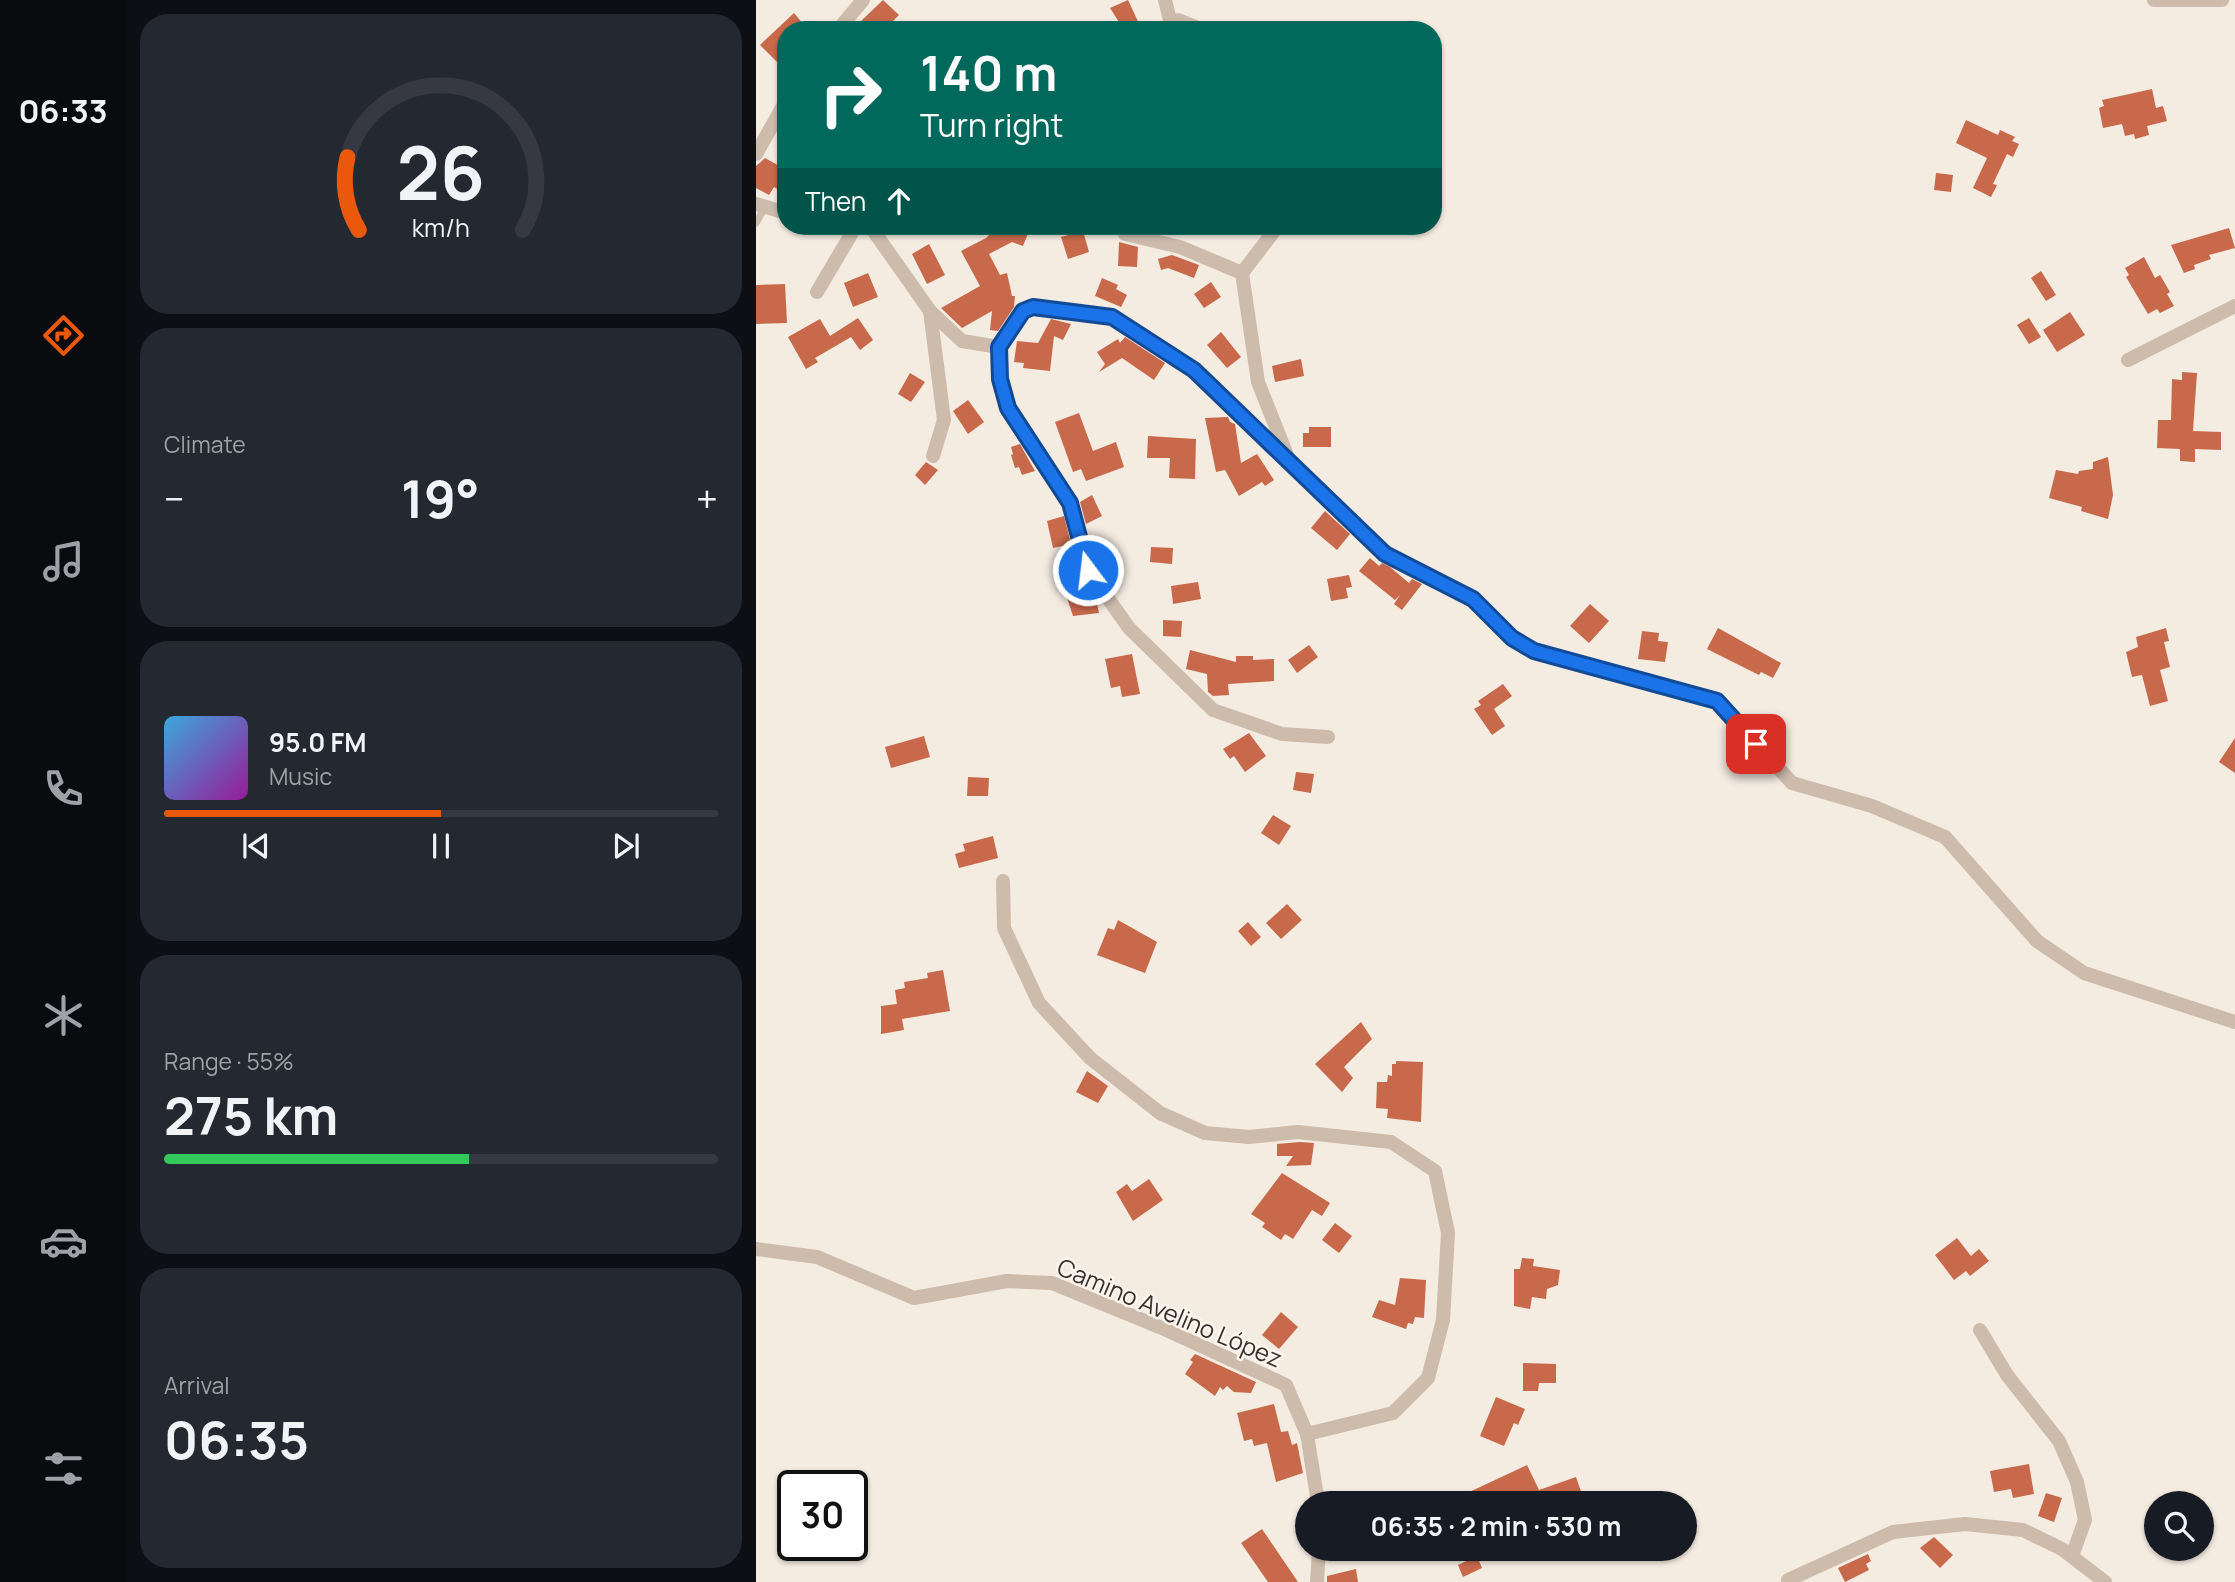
<!DOCTYPE html>
<meta charset="utf-8">
<style>
:root{--surface:#171b24;--page:#242831;--text:#f1f3f6;--muted:#9ea1a6;--line:#363941;--accent:#ea580c}
body{margin:0;font-family:Manrope,sans-serif;background:var(--page);color:var(--text);height:100vh;display:flex;flex-direction:column;font-size:26px;white-space:nowrap}
*{box-sizing:border-box;margin:0}
p{font-size:23px;color:var(--muted)}
.icon{flex:none;width:38px;height:38px;fill:none;stroke:currentColor;stroke-width:2;stroke-linecap:round;stroke-linejoin:round}
.map{position:relative;flex:1;overflow:hidden}
.side{display:flex;flex-direction:column;gap:14px;padding:14px;background:#0d0f14;width:630px}
.side>*{flex:none}
.banner{position:absolute;left:21px;top:21px;width:665px;height:214px;border-radius:28px;box-shadow:0 2px 5px #0004;background:#00695c;color:#fff;overflow:hidden}
.fabs{position:absolute;left:1388px;top:1491px;display:grid;gap:14px}
.fabs a{display:grid;place-items:center;width:70px;height:70px;border-radius:50%;background:var(--surface);box-shadow:0 2px 5px #0004;font-size:35px}
.speed{position:absolute;left:21px;top:1470px;display:flex;gap:14px;font-size:35px;font-weight:700;text-align:center}
.speed>*{display:grid;place-content:center;width:91px;height:91px;border-radius:50%;background:var(--surface);box-shadow:0 2px 5px #0004;line-height:1}
.speed .limit{border:4px solid #111;border-radius:10px;background:#fff;color:#111}
.pin{position:absolute;display:grid;place-items:center;width:60px;height:60px;color:#fff;margin:-30px;border-radius:14px;box-shadow:0 4px 10px #0006}
.me{position:absolute;width:77px;margin:-38px;rotate:345deg;stroke-linejoin:round;filter:drop-shadow(0 0 5px #0008)}
.turn{display:flex;align-items:center;gap:24px;height:147px;padding:0 28px;font-size:32px}
.turn .icon{width:91px;height:91px;stroke-width:2.5}
.turn b{display:block;font-size:49px;line-height:60px}
.then{display:flex;align-items:center;height:66px;padding:0 28px;background:#0003;gap:14px;font-size:26px}
.big{font-size:52px;font-weight:700;line-height:1.1}
.side .tile{flex:1;display:flex;flex-direction:column;justify-content:center;gap:10px;min-width:0;padding:0 24px;border-radius:28px;background:var(--page)}
.side .dial{align-items:center;gap:0}
.dial svg{height:182px;overflow:visible;fill:none;stroke:var(--line);stroke-width:7;stroke-linecap:round;text-anchor:middle}
.dial text{fill:var(--text);stroke:none}
.song{display:flex;align-items:center;gap:21px}
.cover{width:84px;height:84px;border-radius:10px;background:linear-gradient(135deg,hsl(200 70% 55%),hsl(300 70% 35%))}
.played{height:7px;border-radius:4px;background:linear-gradient(90deg,var(--accent) 50%,var(--line) 50%)}
.keys{display:flex;justify-content:space-around;direction:ltr}
.heat{display:flex;justify-content:space-between;align-items:center;font-size:38px;direction:ltr}
.charge{height:10px;border-radius:5px;background:linear-gradient(90deg,#34c759 55%,var(--line) 0)}
.trip{position:absolute;left:539px;top:1491px;width:402px;height:70px;border-radius:35px;background:var(--surface);box-shadow:0 2px 5px #0004;font-weight:700;line-height:70px;text-align:center}
main{display:flex;flex:1;min-height:0}
.tabs{display:flex;flex-direction:column;width:126px;justify-content:space-around;align-items:center;background:#090b0e;color:var(--muted)}
.tabs .icon{width:49px;height:49px}
.tabs .on{color:var(--accent)}
.tabs b{font-size:32px;color:var(--text)}
.map>svg:first-child{display:block}
</style>
<main>
<nav class="tabs">
<b>06:33</b>
<svg class="icon on" aria-label="directions" viewBox="0 0 24 24"><path d="M12 3l9 9-9 9-9-9zM9 14v-3h6M13 9l2 2-2 2"/></svg>
<svg class="icon" aria-label="music" viewBox="0 0 24 24"><path d="M9 18V5l10-2v13"/><circle cx="6" cy="18" r="3"/><circle cx="16" cy="16" r="3"/></svg>
<svg class="icon" aria-label="phone" viewBox="0 0 24 24"><path d="M5 4h4l2 5-3 2q2 4 5 5l2-3 5 2v4C11 20 4 13 5 4z"/></svg>
<svg class="icon" aria-label="climate" viewBox="0 0 24 24"><path d="M12 3v18M4 7l16 10M4 17L20 7"/></svg>
<svg class="icon" aria-label="car" viewBox="0 0 24 24"><path d="M5 17H2v-5l4-1 3-4h7l3 4 3 1v5h-3M9 17h6M6 11h13"/><circle cx="7" cy="17" r="2"/><circle cx="17" cy="17" r="2"/></svg>
<svg class="icon" aria-label="filters" viewBox="0 0 24 24"><path d="M4 7h16M4 17h16"/><circle cx="9" cy="7" r="2"/><circle cx="15" cy="17" r="2"/></svg>
</nav>
<section class="side">
<div class="tile dial"><svg viewBox="0 0 100 80">
<path d="M14 69A42 42 0 1 1 86 69"/>
<path d="M14 69A42 42 0 0 1 9 37" stroke="#ea580c"/>
<text x="50" y="56" font-size="32" font-weight="700">26</text>
<text x="50" y="72" font-size="11">km/h</text>
</svg></div>
<div class="tile"><p>Climate</p>
<div class="heat"><a>−</a><b class="big">19°</b><a>+</a></div>
</div>
<div class="tile">
<div class="song"><i class="cover"></i><div><b>95.0 FM</b><p>Music</p></div></div>
<div class="played"></div>
<div class="keys"><svg class="icon" aria-label="previous" viewBox="0 0 24 24"><path d="M18 5L8 12l10 7zM5 5v14"/></svg><svg class="icon" aria-label="pause" viewBox="0 0 24 24"><path d="M8 5v14M16 5v14"/></svg><svg class="icon" aria-label="next" viewBox="0 0 24 24"><path d="M6 5l10 7-10 7zM19 5v14"/></svg></div>
</div>
<div class="tile"><p>Range · 55%</p><b class="big">275 km</b><div class="charge"></div></div>
<div class="tile"><p>Arrival</p><b class="big">06:35</b></div>
</section>
<div class="map">
<svg width="1479" height="1582" viewBox="0 0 1479 1582">
<rect width="100%" height="100%" fill="#f4ebe1"/>
<g fill="#c8694b">
<polygon points="127,0 143,15 128,30 112,30 104,22"/>
<polygon points="372,0 386,30 368,30 354,8"/>
<polygon points="38,13 52,30 30,30 30,71 4,45"/>
<polygon points="1396,89 1400,108 1407,106 1411,121 1391,126 1393,135 1379,139 1378,134 1369,136 1366,124 1347,128 1343,108 1348,106 1346,100"/>
<polygon points="1210,120 1242,135 1244,130 1259,137 1256,141 1263,144 1257,157 1251,154 1237,184 1241,185 1235,197 1217,188 1231,158 1200,143"/>
<polygon points="9,158 27,168 23,176 29,180 23,190 18,187 13,195 0,188 0,166"/>
<polygon points="1180,173 1197,175 1195,192 1178,190"/>
<polygon points="243,226 275,226 267,246 256,242 233,254 244,275 251,273 256,296 259,296 258,307 242,331 234,330 236,311 206,328 185,308 224,286 205,251 230,238"/>
<polygon points="1473,228 1479,248 1453,255 1455,259 1438,265 1439,269 1428,273 1415,245"/>
<polygon points="327,231 333,252 312,259 305,237"/>
<polygon points="363,242 382,247 381,267 362,266"/>
<polygon points="173,244 189,275 171,284 156,254"/>
<polygon points="416,255 443,265 438,278 412,268 405,270 402,259"/>
<polygon points="1388,257 1399,278 1404,275 1414,292 1411,294 1418,306 1404,313 1401,309 1392,314 1370,277 1373,275 1369,268"/>
<polygon points="1285,271 1300,295 1290,301 1275,278"/>
<polygon points="112,273 122,297 97,307 88,283"/>
<polygon points="346,278 362,285 360,289 371,295 365,307 339,296"/>
<polygon points="455,282 465,297 448,308 438,294"/>
<polygon points="29,284 31,323 0,324 0,285"/>
<polygon points="1314,312 1329,335 1301,352 1287,330"/>
<polygon points="102,318 117,340 104,350 95,337 59,358 62,362 50,369 32,337 64,319 74,336"/>
<polygon points="1273,318 1285,337 1273,344 1261,325"/>
<polygon points="295,319 315,324 307,340 298,336 294,371 267,368 268,363 258,362 261,341 282,343"/>
<polygon points="465,332 485,357 471,368 451,345"/>
<polygon points="369,337 409,363 398,380 366,358 343,372 349,364 341,352 362,339 364,343"/>
<polygon points="545,359 548,376 519,382 516,366"/>
<polygon points="1426,372 1441,373 1437,431 1465,432 1465,450 1439,449 1439,462 1424,461 1424,449 1401,448 1402,420 1415,420 1416,379 1426,380"/>
<polygon points="154,373 169,382 155,402 142,394"/>
<polygon points="212,400 228,422 212,434 197,411"/>
<polygon points="323,413 337,451 360,442 368,467 330,481 325,469 317,472 299,422"/>
<polygon points="472,417 474,422 479,424 485,463 501,454 518,480 509,486 506,482 483,496 469,470 460,472 449,418"/>
<polygon points="553,427 575,427 575,447 547,447 547,433 553,433"/>
<polygon points="392,436 440,439 439,479 413,478 414,458 391,458"/>
<polygon points="264,444 279,471 266,475 263,467 259,468 255,455 257,454 255,447"/>
<polygon points="1352,457 1357,495 1352,519 1325,511 1326,507 1293,498 1300,470 1322,474 1323,471 1337,469 1337,462"/>
<polygon points="170,462 182,470 169,485 159,475"/>
<polygon points="336,495 346,516 330,524 324,502"/>
<polygon points="569,511 594,534 581,550 555,528"/>
<polygon points="308,516 315,544 297,548 291,521"/>
<polygon points="395,547 417,548 416,564 394,562"/>
<polygon points="614,558 623,566 626,563 634,567 653,583 656,579 666,584 646,610 638,604 644,595 639,600 603,571"/>
<polygon points="323,573 330,590 334,590 340,599 343,613 317,616 311,598 319,595"/>
<polygon points="593,575 596,587 590,588 592,598 575,601 571,579"/>
<polygon points="442,582 445,599 417,604 415,586"/>
<polygon points="834,604 853,621 833,643 814,626"/>
<polygon points="407,620 426,621 425,637 407,636"/>
<polygon points="962,628 1025,663 1017,678 1005,672 1003,675 951,649"/>
<polygon points="1410,628 1413,641 1408,642 1414,667 1404,670 1412,701 1394,706 1386,675 1376,677 1370,652 1382,647 1380,637"/>
<polygon points="886,631 903,633 902,641 912,642 909,662 882,659"/>
<polygon points="553,645 562,657 541,673 532,660"/>
<polygon points="434,650 480,662 480,656 497,656 497,660 518,659 518,681 472,684 473,695 457,696 452,692 451,674 430,669"/>
<polygon points="376,654 384,694 366,697 364,686 355,688 349,659"/>
<polygon points="747,684 756,696 738,709 749,726 736,735 718,709 725,705 722,701"/>
<polygon points="493,733 510,756 489,772 478,756 474,759 467,749"/>
<polygon points="168,736 174,757 135,768 129,747"/>
<polygon points="1479,738 1479,773 1463,762"/>
<polygon points="540,772 558,774 555,793 537,790"/>
<polygon points="212,777 233,778 232,796 211,796"/>
<polygon points="517,815 535,826 523,845 505,833"/>
<polygon points="237,836 242,858 203,868 199,854 209,851 207,844"/>
<polygon points="531,904 546,920 525,939 510,923"/>
<polygon points="362,920 401,942 389,973 341,955 352,928 358,930"/>
<polygon points="492,922 505,937 495,946 482,931"/>
<polygon points="187,970 194,1011 146,1019 148,1030 125,1034 125,1006 141,1004 139,990 149,988 148,982 172,978 171,973"/>
<polygon points="605,1022 616,1039 588,1067 597,1078 586,1092 559,1064"/>
<polygon points="640,1061 667,1062 665,1122 631,1118 632,1109 620,1108 621,1082 631,1082 632,1075 636,1076 636,1064 640,1064"/>
<polygon points="331,1071 352,1086 342,1103 320,1092"/>
<polygon points="544,1142 558,1143 555,1165 530,1166 537,1156 521,1156 521,1144"/>
<polygon points="526,1173 574,1203 566,1216 556,1210 537,1239 529,1234 525,1240 506,1227 509,1223 495,1214"/>
<polygon points="393,1179 407,1200 377,1221 360,1192 371,1184 376,1191"/>
<polygon points="579,1223 596,1236 583,1253 566,1240"/>
<polygon points="1201,1238 1215,1256 1223,1249 1233,1261 1214,1276 1210,1271 1198,1280 1179,1255"/>
<polygon points="766,1258 778,1259 777,1266 804,1270 802,1285 791,1289 790,1299 776,1297 774,1309 758,1306 758,1269 764,1269"/>
<polygon points="644,1278 670,1280 668,1318 659,1317 657,1324 652,1323 650,1329 616,1317 623,1300 639,1305"/>
<polygon points="525,1312 542,1327 523,1349 506,1335"/>
<polygon points="439,1354 500,1382 495,1393 478,1392 471,1386 467,1390 464,1387 459,1396 429,1374 437,1362 434,1360"/>
<polygon points="767,1363 800,1364 800,1383 783,1383 782,1391 767,1391"/>
<polygon points="740,1397 769,1409 762,1425 758,1423 748,1446 724,1436"/>
<polygon points="518,1404 525,1432 532,1431 536,1445 541,1443 547,1473 520,1482 511,1443 498,1446 496,1439 488,1441 481,1413"/>
<polygon points="1273,1464 1278,1494 1257,1498 1255,1489 1238,1492 1234,1471"/>
<polygon points="771,1465 783,1490 820,1477 827,1497 808,1503 713,1503 709,1494"/>
<polygon points="1290,1493 1306,1498 1298,1522 1282,1516"/>
<polygon points="506,1529 542,1582 512,1582 485,1543"/>
<polygon points="1178,1537 1197,1555 1184,1568 1164,1548"/>
<polygon points="1112,1554 1115,1561 1110,1564 1113,1570 1089,1582 1082,1568"/>
<polygon points="721,1556 726,1568 707,1577 702,1565"/>
<polygon points="600,1569 602,1582 571,1582 571,1576"/>
</g>
<g fill="none" stroke-linecap="round" stroke-linejoin="round">
<polyline stroke="#cdbbac" stroke-width="7" points="0,223 9,207"/>
<g stroke="#cdbbac" stroke-width="14">
<polyline points="409,0 415,24"/>
<polyline points="1398,0 1466,0"/>
<polyline points="82,30 107,0"/>
<polyline points="410,30 422,20 447,30"/>
<polyline points="0,154 30,101"/>
<polyline points="0,204 30,213"/>
<polyline points="114,226 174,311 206,341 243,347"/>
<polyline points="522,226 486,273 502,382 533,460"/>
<polyline points="369,234 424,247 486,273"/>
<polyline points="61,292 100,226"/>
<polyline points="174,311 188,420 177,456"/>
<polyline points="1372,360 1479,306"/>
<polyline points="572,737 526,734 457,710 373,628 332,570 314,503 252,408 244,379 243,347 267,311 277,307 356,317 438,371 629,554 717,599 756,638 777,651 961,701 1036,783 1116,806 1189,837 1281,941 1328,973 1479,1022"/>
<polyline points="247,881 248,928 283,1003 334,1058 404,1113 449,1133 493,1137 542,1132 635,1142 679,1171 692,1233 687,1320 672,1378 637,1413 551,1434"/>
<polyline points="0,1249 61,1257 158,1298 251,1281 296,1283 406,1328 530,1385 551,1434 562,1503"/>
<polyline points="1224,1330 1251,1375 1303,1441 1321,1482 1329,1520 1316,1556"/>
<polyline points="827,1549 849,1552"/>
<polyline points="1032,1580 1137,1532 1209,1524 1267,1530 1306,1549 1349,1582"/>
<polyline points="561,1582 563,1549"/>
</g>
</g>
<g fill="none" stroke-linecap="round" stroke-linejoin="round">
<defs>
<polyline id="route" points="332,570 314,503 252,408 244,379 243,347 267,311 277,307 356,317 438,370 629,554 717,599 756,638 778,651 961,701 1000,744"/>
</defs>
<use href="#route" stroke="#114b97" stroke-width="18"/>
<use href="#route" stroke="#1a73e8" stroke-width="12"/>
</g>
<g text-anchor="middle" dominant-baseline="central" stroke-width="5" stroke-linejoin="round" paint-order="stroke">
<g font-size="24" fill="#3b302b" stroke="#fbf5ee">
<text transform="translate(414 1312) rotate(23)">Camino Avelino López</text>
</g>
</g>
</svg>
<div class="fabs">
<a><svg class="icon" aria-label="search" viewBox="0 0 24 24"><circle cx="10" cy="10" r="6"/><path d="M15 15l6 6"/></svg></a>
</div>
<div class="speed"><div class="limit">30</div></div>
<div class="pin" style="left:1000px;top:744px;background:#d93025"><svg class="icon" aria-label="arrive" viewBox="0 0 24 24"><path d="M6 21V4h12l-3 4 3 4H6"/></svg></div>
<svg class="me" style="left:332px;top:570px" viewBox="-20 -20 40 40"><circle r="17" fill="#1a73e8" stroke="#fff" stroke-width="3"/><path d="M0-11L8 9 0 5-8 9z" fill="#fff"/></svg>
<div class="trip">06:35 · 2 min · 530 m</div>
<div class="banner">
<div class="turn"><svg class="icon" aria-label="right" viewBox="0 0 24 24"><path d="M7 20v-9h11M14 6l5 5-5 5"/></svg><div><b>140 m</b>Turn right</div></div>
<div class="then">Then<svg class="icon" aria-label="ahead" viewBox="0 0 24 24"><path d="M12 20V5M6 11l6-6 6 6"/></svg></div>
</div>
</div>
</main>
